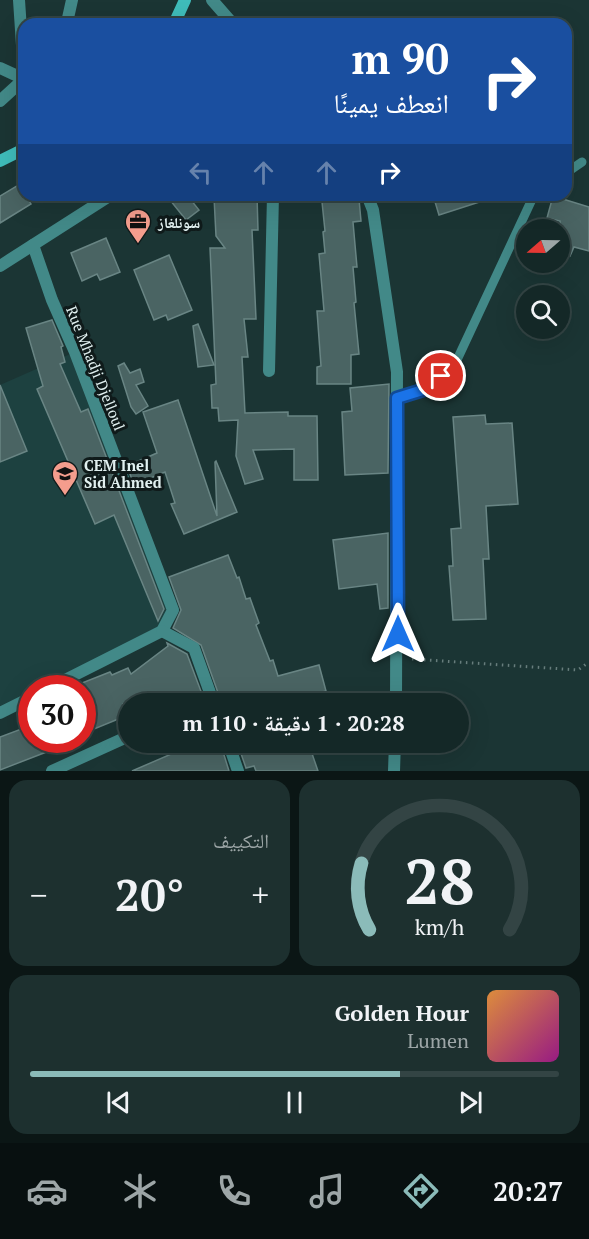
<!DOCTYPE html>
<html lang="ar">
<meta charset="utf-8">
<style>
:root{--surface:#142827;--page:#1d302f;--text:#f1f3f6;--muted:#9da6a7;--line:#344;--accent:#8bbbb9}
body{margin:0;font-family:"PT Serif","Noto Naskh Arabic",serif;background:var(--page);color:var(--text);direction:rtl;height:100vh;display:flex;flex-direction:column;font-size:22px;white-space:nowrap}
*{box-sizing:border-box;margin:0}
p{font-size:20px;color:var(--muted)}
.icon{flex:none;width:33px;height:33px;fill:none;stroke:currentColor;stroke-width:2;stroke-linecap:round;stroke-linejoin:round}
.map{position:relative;height:771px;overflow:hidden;direction:ltr}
.panel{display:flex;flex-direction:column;gap:9px;padding:9px;background:#0b1615;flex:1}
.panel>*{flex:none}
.top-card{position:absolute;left:18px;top:18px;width:554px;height:183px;border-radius:18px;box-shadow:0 6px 24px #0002,0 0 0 2px var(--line);direction:rtl;background:#1a4fa0;color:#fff;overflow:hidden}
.needle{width:39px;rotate:250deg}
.controls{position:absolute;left:516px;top:219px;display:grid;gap:12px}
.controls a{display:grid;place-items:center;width:54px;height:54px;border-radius:50%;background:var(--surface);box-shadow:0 6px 24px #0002,0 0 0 2px var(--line);font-size:30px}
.speed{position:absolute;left:18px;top:675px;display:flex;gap:12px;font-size:30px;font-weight:700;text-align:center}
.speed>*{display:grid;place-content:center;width:78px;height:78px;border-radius:50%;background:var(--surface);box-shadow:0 6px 24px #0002,0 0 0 2px var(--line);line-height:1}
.speed .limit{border:9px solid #d22;background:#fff;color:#111}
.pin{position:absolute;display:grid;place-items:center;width:51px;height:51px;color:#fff;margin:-26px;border:3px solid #fff;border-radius:50%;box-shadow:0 2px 6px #0007}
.me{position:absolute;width:66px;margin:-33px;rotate:0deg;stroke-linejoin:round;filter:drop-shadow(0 0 4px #0008)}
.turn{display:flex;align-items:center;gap:21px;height:126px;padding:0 24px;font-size:27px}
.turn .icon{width:78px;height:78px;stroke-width:2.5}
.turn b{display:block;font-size:42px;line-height:51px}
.lanes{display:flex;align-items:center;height:57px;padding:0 24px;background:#0003;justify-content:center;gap:30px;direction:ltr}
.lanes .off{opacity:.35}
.big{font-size:45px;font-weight:800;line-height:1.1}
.panel .tile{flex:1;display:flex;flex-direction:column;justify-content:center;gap:9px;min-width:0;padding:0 21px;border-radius:18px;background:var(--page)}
.panel .dial{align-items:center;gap:0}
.dial svg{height:156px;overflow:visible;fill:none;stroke:var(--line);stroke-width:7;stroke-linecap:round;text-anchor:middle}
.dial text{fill:var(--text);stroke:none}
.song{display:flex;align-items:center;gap:18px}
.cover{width:72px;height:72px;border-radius:9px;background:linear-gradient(135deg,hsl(30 70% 55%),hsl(310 70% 35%))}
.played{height:6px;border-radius:3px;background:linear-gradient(90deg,var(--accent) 70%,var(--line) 70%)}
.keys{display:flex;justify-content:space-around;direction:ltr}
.heat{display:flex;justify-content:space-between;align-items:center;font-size:33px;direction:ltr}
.panel .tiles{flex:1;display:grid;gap:9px;grid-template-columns:1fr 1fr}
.tile:last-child{grid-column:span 2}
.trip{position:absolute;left:118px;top:693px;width:351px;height:60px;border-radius:30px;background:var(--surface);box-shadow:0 6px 24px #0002,0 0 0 2px var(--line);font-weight:800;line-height:60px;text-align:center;direction:rtl}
.dock{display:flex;height:96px;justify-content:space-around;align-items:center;background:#081010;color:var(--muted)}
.dock .icon{width:42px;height:42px}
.dock .selected{color:var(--accent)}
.dock b{font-size:27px;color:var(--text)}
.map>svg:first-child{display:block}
</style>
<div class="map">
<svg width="589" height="771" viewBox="0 0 589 771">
<rect width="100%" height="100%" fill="#1b3534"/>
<polygon fill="#1d4140" points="75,352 173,610 162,631 38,688 32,688 31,692 0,706 0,385"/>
<g fill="#4a6463" stroke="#698584" stroke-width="1.5">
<polygon points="20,184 24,195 26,195 31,204 0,223 0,196"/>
<polygon points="166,195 187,195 199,210 186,220"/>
<polygon points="237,195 257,195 258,230 252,230 256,319 244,319 248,357 242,357 245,413 288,412 288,416 317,416 318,480 294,480 294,449 253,450 263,479 245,484 236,456 238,420 219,421 218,408 212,408 211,385 216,384 210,248 225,248 216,236 214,197 237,197"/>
<polygon points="433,195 492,195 492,198 439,215"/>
<polygon points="553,196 589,207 589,251 574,247 570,256 560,251 560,221 547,218"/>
<polygon points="359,199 361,221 353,222 357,267 353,267 356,302 354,303 359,354 351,355 351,384 317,384 317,367 321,366 317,311 324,311 319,254 325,253 323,232 325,231 322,202"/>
<polygon points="106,238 120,272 100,280 97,274 82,281 71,253"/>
<polygon points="169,255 192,310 168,320 166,315 154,320 134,270"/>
<polygon points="52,320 63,346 61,347 65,362 60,364 81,412 88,409 164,609 158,621 114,515 95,524 37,389 43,386 26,328"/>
<polygon points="198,324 214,365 198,367 193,326"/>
<polygon points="124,363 130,373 140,369 144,382 136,385 148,406 136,414 131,407 118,366"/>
<polygon points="389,384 388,473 345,475 342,412 352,411 350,388"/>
<polygon points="0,385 27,451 0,462"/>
<polygon points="178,400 217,516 215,462 216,461 237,512 184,534 171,504 175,503 165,472 134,485 127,466 157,453 143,412"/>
<polygon points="485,415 486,424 512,423 518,504 486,506 489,559 483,559 486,619 453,620 449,566 453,566 451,529 461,528 453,417"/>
<polygon points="388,533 388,608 380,609 377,584 339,589 333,540"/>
<polygon points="228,555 237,578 239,577 246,599 250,598 259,623 256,625 270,661 273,660 278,676 319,665 326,691 276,704 222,704 201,645 173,628 181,610 169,577"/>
<polygon points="167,643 187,654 202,694 196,696 194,692 188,693 171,699 170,696 153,704 123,704 128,715 82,734 82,683 110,672 112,675 128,668 131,674 168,646"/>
<polygon points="32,725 32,740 44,740 49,751 0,770 0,737"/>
<polygon points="199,742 220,742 229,771 132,771"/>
<polygon points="237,742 308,742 318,771 256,771 254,766 246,768"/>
</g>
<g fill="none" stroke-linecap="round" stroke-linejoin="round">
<polyline stroke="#677d7c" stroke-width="3" stroke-dasharray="1.5 4.5" stroke-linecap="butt" points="412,659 578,670 589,662"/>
<g stroke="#428988" stroke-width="9">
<polyline points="566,173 582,162"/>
<polyline points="397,398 426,389 456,362 534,195"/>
</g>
<g stroke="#428988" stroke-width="12">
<polyline points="19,0 24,75"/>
<polyline points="212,0 233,24"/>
<polyline points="64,24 68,18 72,0"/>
<polyline points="0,68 24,79"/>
<polyline points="0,101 24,79"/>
<polyline points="367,195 373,210 397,372 396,704"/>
<polyline points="33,245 52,300 75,352 173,610 162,631 49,688"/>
<polyline points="0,266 111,195"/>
<polyline points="269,371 273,195"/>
<polyline points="162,631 194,648 214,704"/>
<polyline points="199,704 212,698"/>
<polyline points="0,713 32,697"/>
<polyline points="228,742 238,771"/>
<polyline points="52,771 129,736"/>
<polyline points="394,771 395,742"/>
</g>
<g stroke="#3fbcba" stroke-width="12">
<polyline points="174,24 185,0"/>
<polyline points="0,161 24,149"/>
</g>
</g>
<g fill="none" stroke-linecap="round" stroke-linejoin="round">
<defs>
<polyline id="route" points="398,634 397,398 426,389 441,376"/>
</defs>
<use href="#route" stroke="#114b97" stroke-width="15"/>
<use href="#route" stroke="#1a73e8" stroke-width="10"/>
</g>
<defs>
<symbol id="office-pin" viewBox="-11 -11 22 30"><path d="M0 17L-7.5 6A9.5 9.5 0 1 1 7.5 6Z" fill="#f49d8d" stroke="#0f1a1a"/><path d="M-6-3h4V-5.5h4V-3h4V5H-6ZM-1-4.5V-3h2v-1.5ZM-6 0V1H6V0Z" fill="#111"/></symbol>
<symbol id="school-pin" viewBox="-11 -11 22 30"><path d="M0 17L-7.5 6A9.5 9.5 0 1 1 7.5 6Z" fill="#f49d8d" stroke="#0f1a1a"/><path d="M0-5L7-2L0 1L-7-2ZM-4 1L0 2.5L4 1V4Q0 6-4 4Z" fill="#111"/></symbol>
</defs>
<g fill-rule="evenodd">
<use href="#office-pin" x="123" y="207" width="30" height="40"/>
<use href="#school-pin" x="50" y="459" width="30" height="40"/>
</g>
<g text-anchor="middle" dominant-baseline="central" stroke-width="6" stroke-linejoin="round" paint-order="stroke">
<g font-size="15" font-weight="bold" fill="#e1f0f0" stroke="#0f1a1a" text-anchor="start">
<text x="158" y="222">سونلغاز</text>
<text x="84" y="465">CEM Inel<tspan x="84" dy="17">Sid Ahmed</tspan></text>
</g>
<g font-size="15" fill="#e1f0f0" stroke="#0f1a1a">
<text transform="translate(96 368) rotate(68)">Rue Mhadji Djelloul</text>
</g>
</g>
</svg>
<div class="controls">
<a><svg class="needle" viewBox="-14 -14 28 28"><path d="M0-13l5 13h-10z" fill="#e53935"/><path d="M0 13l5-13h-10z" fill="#9da6a7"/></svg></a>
<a><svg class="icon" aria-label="search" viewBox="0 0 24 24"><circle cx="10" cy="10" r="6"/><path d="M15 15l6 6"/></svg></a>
</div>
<div class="speed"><div class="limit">30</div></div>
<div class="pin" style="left:441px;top:376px;background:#d93025"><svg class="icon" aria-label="arrive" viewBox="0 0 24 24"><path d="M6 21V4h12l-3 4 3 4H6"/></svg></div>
<svg class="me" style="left:398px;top:634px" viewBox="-20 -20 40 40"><path d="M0-17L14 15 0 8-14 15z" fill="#1a73e8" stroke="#fff" stroke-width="4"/></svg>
<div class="trip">20:28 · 1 دقيقة · 110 m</div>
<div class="top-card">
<div class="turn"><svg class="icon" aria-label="right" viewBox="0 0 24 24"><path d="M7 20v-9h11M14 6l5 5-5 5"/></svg><div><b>90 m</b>انعطف يمينًا</div></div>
<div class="lanes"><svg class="icon off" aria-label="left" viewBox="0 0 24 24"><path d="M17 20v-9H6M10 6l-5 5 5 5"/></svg><svg class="icon off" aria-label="ahead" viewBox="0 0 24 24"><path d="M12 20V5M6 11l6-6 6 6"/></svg><svg class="icon off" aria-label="ahead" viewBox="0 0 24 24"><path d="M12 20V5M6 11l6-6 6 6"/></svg><svg class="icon" aria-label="right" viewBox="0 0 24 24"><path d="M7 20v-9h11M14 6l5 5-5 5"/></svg></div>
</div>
</div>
<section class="panel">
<div class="tiles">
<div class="tile dial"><svg viewBox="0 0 100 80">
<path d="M14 69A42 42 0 1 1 86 69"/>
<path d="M14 69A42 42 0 0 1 10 35" stroke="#8bbbb9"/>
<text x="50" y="56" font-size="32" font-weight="700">28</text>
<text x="50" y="72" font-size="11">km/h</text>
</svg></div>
<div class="tile"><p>التكييف</p>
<div class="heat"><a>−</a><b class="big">20°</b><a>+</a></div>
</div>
<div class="tile">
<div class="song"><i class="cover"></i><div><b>Golden Hour</b><p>Lumen</p></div></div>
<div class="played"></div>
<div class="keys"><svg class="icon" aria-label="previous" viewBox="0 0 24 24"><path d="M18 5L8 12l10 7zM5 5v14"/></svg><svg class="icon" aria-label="pause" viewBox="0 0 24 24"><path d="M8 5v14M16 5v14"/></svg><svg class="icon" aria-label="next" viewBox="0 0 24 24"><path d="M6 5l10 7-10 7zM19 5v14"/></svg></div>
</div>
</div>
</section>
<nav class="dock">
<b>20:27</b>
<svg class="icon selected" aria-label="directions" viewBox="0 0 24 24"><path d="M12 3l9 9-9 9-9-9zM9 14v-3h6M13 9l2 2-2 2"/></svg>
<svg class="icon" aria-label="music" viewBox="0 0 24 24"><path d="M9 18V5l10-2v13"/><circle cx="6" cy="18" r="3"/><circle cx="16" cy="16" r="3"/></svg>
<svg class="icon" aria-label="phone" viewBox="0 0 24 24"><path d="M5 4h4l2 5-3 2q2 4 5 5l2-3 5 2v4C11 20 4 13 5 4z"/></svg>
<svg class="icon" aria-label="climate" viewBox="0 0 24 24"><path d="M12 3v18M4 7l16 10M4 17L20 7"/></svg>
<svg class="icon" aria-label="car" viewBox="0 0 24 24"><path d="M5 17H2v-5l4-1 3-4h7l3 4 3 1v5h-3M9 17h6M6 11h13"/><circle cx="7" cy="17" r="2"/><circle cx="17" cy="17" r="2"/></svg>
</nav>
